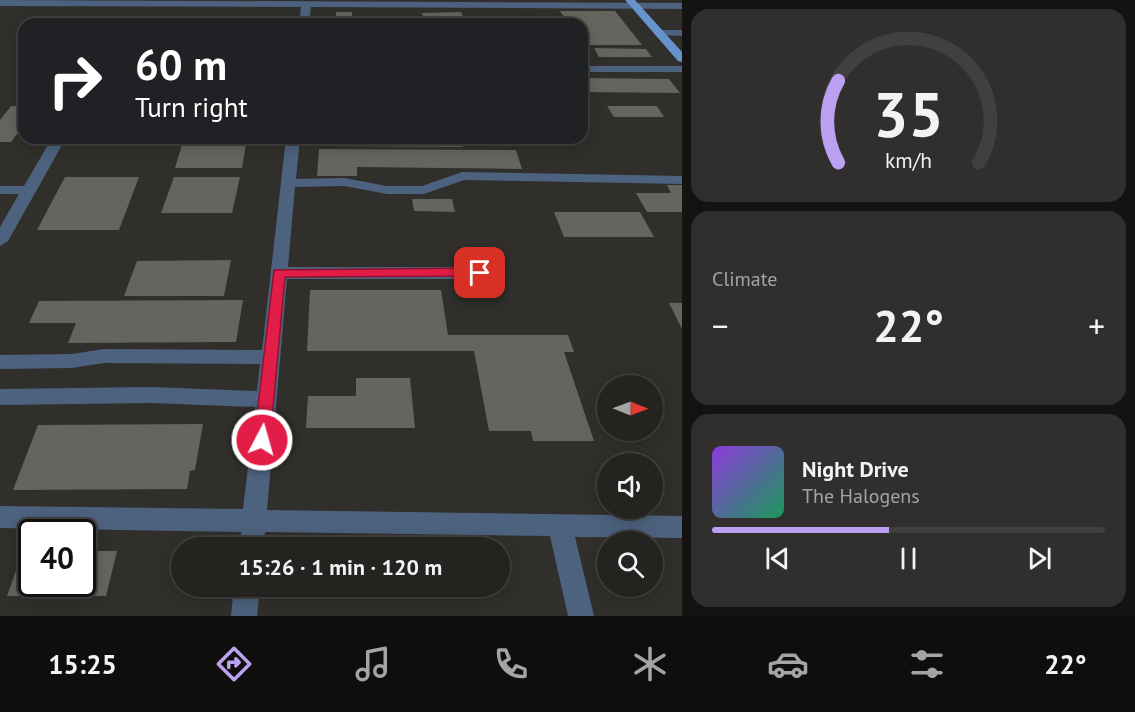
<!DOCTYPE html>
<meta charset="utf-8">
<style>
:root{--surface:#242320;--page:#302f2d;--text:#f1f3f6;--muted:#a3a4a5;--line:#41403e;--accent:#bca0f2}
body{margin:0;font-family:"PT Sans",sans-serif;background:var(--page);color:var(--text);height:100vh;display:flex;flex-direction:column;font-size:22px;white-space:nowrap}
*{box-sizing:border-box;margin:0}
p{font-size:20px;color:var(--muted)}
.icon{flex:none;width:33px;height:33px;fill:none;stroke:currentColor;stroke-width:2;stroke-linecap:round;stroke-linejoin:round}
.map{position:relative;flex:1;overflow:hidden}
.sheet{display:flex;flex-direction:column;gap:9px;padding:9px;background:#141312;width:453px}
.sheet>*{flex:none}
.banner{position:absolute;left:18px;top:18px;width:570px;height:126px;border-radius:18px;box-shadow:0 3px 15px #0003,0 0 0 2px var(--line);background:#202124;color:#fff;overflow:hidden}
.needle{width:39px;rotate:91deg}
.buttons{position:absolute;left:597px;top:375px;display:grid;gap:12px}
.buttons a{display:grid;place-items:center;width:66px;height:66px;border-radius:50%;background:var(--surface);box-shadow:0 3px 15px #0003,0 0 0 2px var(--line);font-size:30px}
.speed{position:absolute;left:18px;top:519px;display:flex;gap:12px;font-size:30px;font-weight:700;text-align:center}
.speed>*{display:grid;place-content:center;width:78px;height:78px;border-radius:50%;background:var(--surface);box-shadow:0 3px 15px #0003,0 0 0 2px var(--line);line-height:1}
.speed .limit{border:3px solid #111;border-radius:9px;background:#fff;color:#111}
.pin{position:absolute;display:grid;place-items:center;width:51px;height:51px;color:#fff;margin:-26px;border-radius:12px;box-shadow:0 3px 9px #0006}
.me{position:absolute;width:66px;margin:-33px;rotate:6deg;stroke-linejoin:round;filter:drop-shadow(0 0 4px #0008)}
.turn{display:flex;align-items:center;gap:21px;height:126px;padding:0 18px;font-size:27px}
.turn .icon{width:78px;height:78px;stroke-width:2.5}
.turn b{display:block;font-size:42px;line-height:51px}
.big{font-size:45px;font-weight:700;line-height:1.1}
.sheet .tile{flex:1;display:flex;flex-direction:column;justify-content:center;gap:9px;min-width:0;padding:0 21px;border-radius:18px;background:var(--page)}
.sheet .dial{align-items:center;gap:0}
.dial svg{height:156px;overflow:visible;fill:none;stroke:var(--line);stroke-width:7;stroke-linecap:round;text-anchor:middle}
.dial text{fill:var(--text);stroke:none}
.song{display:flex;align-items:center;gap:18px}
.cover{width:72px;height:72px;border-radius:9px;background:linear-gradient(135deg,hsl(270 70% 55%),hsl(150 70% 35%))}
.played{height:6px;border-radius:3px;background:linear-gradient(90deg,var(--accent) 45%,var(--line) 45%)}
.keys{display:flex;justify-content:space-around;direction:ltr}
.heat{display:flex;justify-content:space-between;align-items:center;font-size:33px;direction:ltr}
.trip{position:absolute;left:171px;top:537px;width:339px;height:60px;border-radius:30px;background:var(--surface);box-shadow:0 3px 15px #0003,0 0 0 2px var(--line);font-weight:700;line-height:60px;text-align:center}
.tab-bar{display:flex;height:96px;justify-content:space-around;align-items:center;background:#0e0e0d;color:var(--muted)}
.tab-bar .icon{width:42px;height:42px}
.tab-bar .selected{color:var(--accent)}
.tab-bar b{font-size:27px;color:var(--text)}
main{display:flex;flex:1;min-height:0}
.map>svg:first-child{display:block}
</style>
<main>
<div class="map">
<svg width="682" height="616" viewBox="0 0 682 616">
<rect width="100%" height="100%" fill="#302f2b"/>
<g fill="#65645f">
<polygon points="560,11 615,11 642,45 582,45 582,24 569,24"/>
<rect x="336" y="12" width="16" height="12"/>
<polygon points="461,12 466,24 426,24 422,13"/>
<polygon points="594,48 646,49 652,57 599,57"/>
<polygon points="582,78 669,79 680,93 582,92"/>
<polygon points="11,106 24,106 24,125 11,142 0,142 0,120"/>
<polygon points="607,106 657,106 664,117 614,117"/>
<polygon points="184,138 247,138 242,168 175,168"/>
<polygon points="320,138 461,138 463,147 320,146"/>
<polygon points="319,149 516,150 522,169 357,167 357,176 317,176"/>
<polygon points="65,177 139,177 119,230 37,230"/>
<polygon points="174,177 240,177 232,213 161,213"/>
<polygon points="667,185 682,185 682,212 647,212 636,193 671,193"/>
<polygon points="412,199 452,199 455,212 414,211"/>
<polygon points="554,212 640,212 654,237 564,237"/>
<polygon points="231,260 224,296 124,296 137,261"/>
<polygon points="310,290 441,290 448,335 568,335 574,352 564,352 594,441 533,441 531,431 489,431 474,351 307,351"/>
<polygon points="243,300 236,342 68,343 76,323 29,323 39,301"/>
<polygon points="669,303 682,303 682,329"/>
<polygon points="356,378 410,378 415,428 306,428 308,396 356,396"/>
<polygon points="203,424 195,470 190,471 187,489 13,490 38,425"/>
<polygon points="23,551 32,551 32,584 82,584 82,551 117,551 106,596 7,596"/>
</g>
<g fill="none" stroke-linecap="round" stroke-linejoin="round">
<g fill="#4d627e" fill-rule="evenodd">
<polygon points="0,0 682,3 682,9 311,7 309,24 299,24 301,7 0,6"/>
<polygon points="659,30 682,30 682,36 655,35 654,33"/>
<rect x="582" y="66" width="100" height="6"/>
<polygon points="52,138 66,138 8,241 0,246 0,227 19,194 0,194 0,186 24,186"/>
<polygon points="286,138 300,138 296,179 344,178 387,186 422,186 462,172 682,176 682,184 464,180 424,194 387,194 344,186 295,187 288,267 480,267 486,269 489,273 486,277 480,279 287,279 267,510 682,516 682,538 575,537 594,616 568,616 550,536 265,532 263,548 239,548 241,532 0,528 0,506 243,509 255,407 151,403 0,405 0,389 151,387 257,391 260,364 104,363 72,368 0,369 0,355 72,354 104,349 262,350"/>
<polygon points="234,586 260,586 257,616 231,616"/>
</g>
<polygon fill="#6793cc" fill-rule="evenodd" points="625,0 635,0 682,52 682,62 678,61"/>
</g>
<polygon fill="#e11d48" stroke="#92132f" stroke-width="1.5" points="480,268 487,273 485,276 285,277 270,440 268,445 262,447 256,445 254,440 274,270"/>
</svg>
<div class="buttons">
<a><svg class="needle" viewBox="-14 -14 28 28"><path d="M0-13l5 13h-10z" fill="#e53935"/><path d="M0 13l5-13h-10z" fill="#a3a4a5"/></svg></a>
<a><svg class="icon" aria-label="sound" viewBox="0 0 24 24"><path d="M4 9h4l5-4v14l-5-4H4zM17 9q2 3 0 6"/></svg></a>
<a><svg class="icon" aria-label="search" viewBox="0 0 24 24"><circle cx="10" cy="10" r="6"/><path d="M15 15l6 6"/></svg></a>
</div>
<div class="speed"><div class="limit">40</div></div>
<div class="pin" style="left:480px;top:273px;background:#d93025"><svg class="icon" aria-label="arrive" viewBox="0 0 24 24"><path d="M6 21V4h12l-3 4 3 4H6"/></svg></div>
<svg class="me" style="left:262px;top:440px" viewBox="-20 -20 40 40"><circle r="17" fill="#e11d48" stroke="#fff" stroke-width="3"/><path d="M0-11L8 9 0 5-8 9z" fill="#fff"/></svg>
<div class="trip">15:26 · 1 min · 120 m</div>
<div class="banner">
<div class="turn"><svg class="icon" aria-label="right" viewBox="0 0 24 24"><path d="M7 20v-9h11M14 6l5 5-5 5"/></svg><div><b>60 m</b>Turn right</div></div>
</div>
</div>
<section class="sheet">
<div class="tile dial"><svg viewBox="0 0 100 80">
<path d="M14 69A42 42 0 1 1 86 69"/>
<path d="M14 69A42 42 0 0 1 14 27" stroke="#bca0f2"/>
<text x="50" y="56" font-size="32" font-weight="700">35</text>
<text x="50" y="72" font-size="11">km/h</text>
</svg></div>
<div class="tile"><p>Climate</p>
<div class="heat"><a>−</a><b class="big">22°</b><a>+</a></div>
</div>
<div class="tile">
<div class="song"><i class="cover"></i><div><b>Night Drive</b><p>The Halogens</p></div></div>
<div class="played"></div>
<div class="keys"><svg class="icon" aria-label="previous" viewBox="0 0 24 24"><path d="M18 5L8 12l10 7zM5 5v14"/></svg><svg class="icon" aria-label="pause" viewBox="0 0 24 24"><path d="M8 5v14M16 5v14"/></svg><svg class="icon" aria-label="next" viewBox="0 0 24 24"><path d="M6 5l10 7-10 7zM19 5v14"/></svg></div>
</div>
</section>
</main>
<nav class="tab-bar">
<b>15:25</b>
<svg class="icon selected" aria-label="directions" viewBox="0 0 24 24"><path d="M12 3l9 9-9 9-9-9zM9 14v-3h6M13 9l2 2-2 2"/></svg>
<svg class="icon" aria-label="music" viewBox="0 0 24 24"><path d="M9 18V5l10-2v13"/><circle cx="6" cy="18" r="3"/><circle cx="16" cy="16" r="3"/></svg>
<svg class="icon" aria-label="phone" viewBox="0 0 24 24"><path d="M5 4h4l2 5-3 2q2 4 5 5l2-3 5 2v4C11 20 4 13 5 4z"/></svg>
<svg class="icon" aria-label="climate" viewBox="0 0 24 24"><path d="M12 3v18M4 7l16 10M4 17L20 7"/></svg>
<svg class="icon" aria-label="car" viewBox="0 0 24 24"><path d="M5 17H2v-5l4-1 3-4h7l3 4 3 1v5h-3M9 17h6M6 11h13"/><circle cx="7" cy="17" r="2"/><circle cx="17" cy="17" r="2"/></svg>
<svg class="icon" aria-label="filters" viewBox="0 0 24 24"><path d="M4 7h16M4 17h16"/><circle cx="9" cy="7" r="2"/><circle cx="15" cy="17" r="2"/></svg>
<b>22°</b>
</nav>
